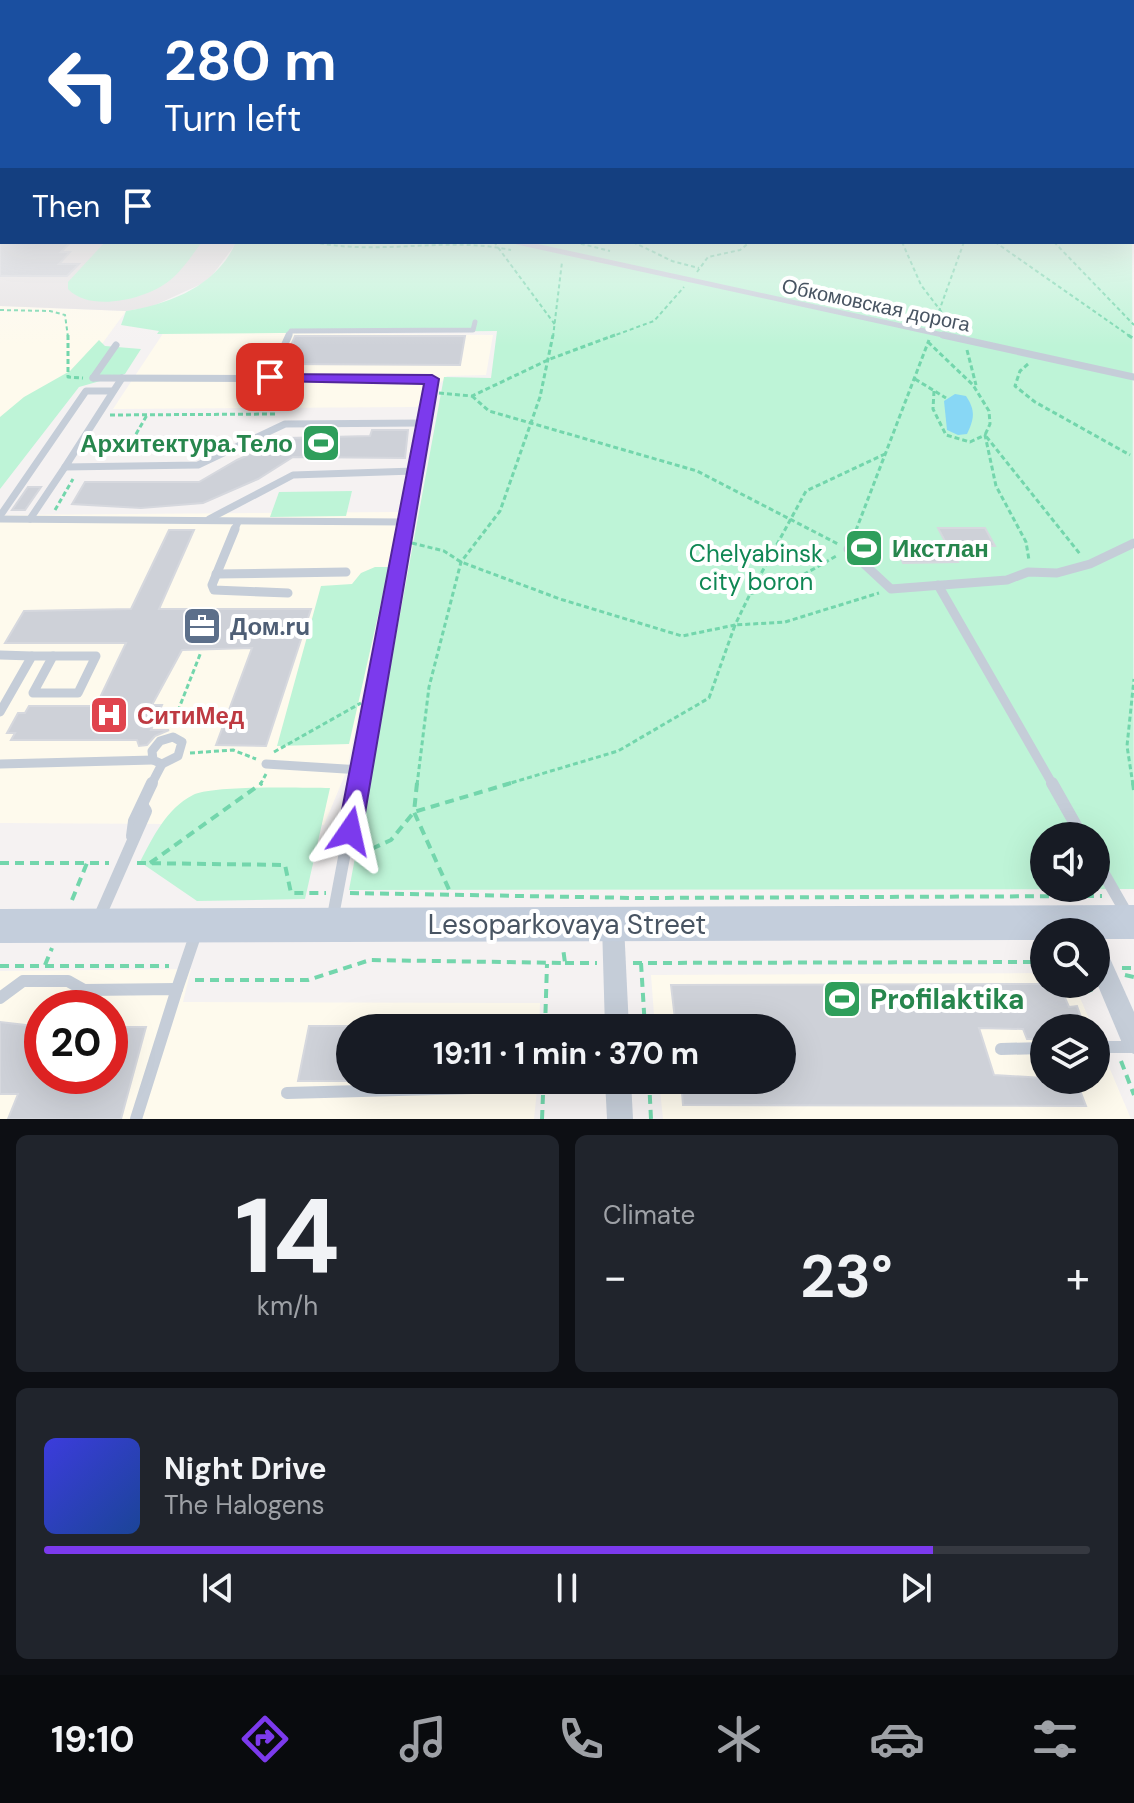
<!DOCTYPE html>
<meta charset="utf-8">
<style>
:root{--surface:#171b24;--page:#20242c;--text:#f1f3f6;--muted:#9ea1a6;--line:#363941;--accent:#7c3aed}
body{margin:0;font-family:"DM Sans",sans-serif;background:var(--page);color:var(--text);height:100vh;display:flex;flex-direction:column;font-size:30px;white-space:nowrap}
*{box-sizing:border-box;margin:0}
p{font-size:26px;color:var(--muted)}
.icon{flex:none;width:44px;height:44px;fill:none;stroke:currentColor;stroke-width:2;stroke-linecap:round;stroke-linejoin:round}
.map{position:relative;height:1119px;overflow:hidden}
.panel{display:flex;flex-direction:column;gap:16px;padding:16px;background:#0d0f14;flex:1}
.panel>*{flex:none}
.guide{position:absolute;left:0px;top:0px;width:1134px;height:244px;box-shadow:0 8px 32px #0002;background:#1a4fa0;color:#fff;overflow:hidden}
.fabs{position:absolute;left:1030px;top:822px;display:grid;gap:16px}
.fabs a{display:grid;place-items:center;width:80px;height:80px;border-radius:50%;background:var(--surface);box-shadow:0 8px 32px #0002;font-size:40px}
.speed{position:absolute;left:24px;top:990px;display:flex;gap:16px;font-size:40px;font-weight:700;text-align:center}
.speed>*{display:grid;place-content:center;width:104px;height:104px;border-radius:50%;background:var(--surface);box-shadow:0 8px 32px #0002;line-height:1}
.speed .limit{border:12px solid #d22;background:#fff;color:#111}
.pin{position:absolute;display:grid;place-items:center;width:68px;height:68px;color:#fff;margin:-34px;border-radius:16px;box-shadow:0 4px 12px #0006}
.me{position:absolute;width:88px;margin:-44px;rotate:11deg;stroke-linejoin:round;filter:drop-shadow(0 0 6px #0008)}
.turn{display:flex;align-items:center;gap:28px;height:168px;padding:0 32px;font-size:36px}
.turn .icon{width:104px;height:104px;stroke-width:2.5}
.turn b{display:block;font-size:56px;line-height:68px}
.then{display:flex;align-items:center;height:76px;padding:0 32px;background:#0003;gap:16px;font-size:30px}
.big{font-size:60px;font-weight:700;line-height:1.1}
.panel .widget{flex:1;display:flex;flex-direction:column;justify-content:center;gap:12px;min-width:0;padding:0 28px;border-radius:12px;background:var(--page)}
.panel .dial{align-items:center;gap:0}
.dial b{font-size:104px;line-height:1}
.song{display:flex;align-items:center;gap:24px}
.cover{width:96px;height:96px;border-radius:12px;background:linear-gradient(135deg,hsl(240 70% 55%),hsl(220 70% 35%))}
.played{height:8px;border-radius:4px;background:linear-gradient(90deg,var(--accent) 85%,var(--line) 85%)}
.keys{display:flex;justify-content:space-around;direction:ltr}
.heat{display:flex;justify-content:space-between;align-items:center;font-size:44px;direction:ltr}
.panel .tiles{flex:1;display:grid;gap:16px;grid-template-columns:1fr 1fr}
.widget:last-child{grid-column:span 2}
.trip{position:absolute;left:336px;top:1014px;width:460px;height:80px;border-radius:40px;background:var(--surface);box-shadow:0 8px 32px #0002;font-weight:700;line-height:80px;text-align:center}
.tab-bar{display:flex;height:128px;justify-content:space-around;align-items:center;background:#090b0e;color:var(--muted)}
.tab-bar .icon{width:56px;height:56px}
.tab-bar .active{color:var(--accent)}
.tab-bar b{font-size:36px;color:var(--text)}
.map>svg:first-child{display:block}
</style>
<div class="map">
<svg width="1134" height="1119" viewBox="0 0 1134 1119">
<rect width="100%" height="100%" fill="#f5f2f2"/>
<g fill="#fefaed" fill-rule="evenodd">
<polygon points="0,306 126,311 0,484"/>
<polygon points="164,332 493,335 486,375 447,376 417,407 113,409"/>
<polygon points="399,512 347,770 324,825 0,823 0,515"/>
<path d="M191,969L183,1002L540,1003L539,1028H350V1080H538L534,1119H0V971ZM42,1008H110V1076H42Z"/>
<polygon points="1044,973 1044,984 1074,984 1093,1028 1044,1028 1044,1080 1096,1080 1096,1036 1131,1119 663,1119 659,1080 782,1080 782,1028 655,1028 651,975"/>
</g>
<polygon fill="#e6e3e4" points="0,190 2,242 237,242 208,281 151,307 126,311 0,306"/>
<g fill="#bef4d7" fill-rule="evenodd">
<path d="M1132,189L1134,889L349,890L444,377L491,378L497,331L157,334L159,331L121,325L126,311C170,304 217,286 236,242H1132ZM1044,836H1096V888H1044Z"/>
<path d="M105,242H202C192,255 182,271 169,281C147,299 90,313 68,289V282Z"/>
<polygon points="99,340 105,346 141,349 125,374 79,387 0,489 0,417 24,397 70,371"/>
<polygon points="352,491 346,516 270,517 279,492"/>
<polygon points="375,567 389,567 349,744 277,746 321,586 352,584 361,573"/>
<path d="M330,788L305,899L197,901L140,862C153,837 166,809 193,795C214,785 303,788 330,788Z"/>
</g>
<path fill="#88d7f5" d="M955,394L966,396C976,411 974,419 967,434L958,435L947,430L944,401Z"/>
<g fill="#ced1d8" stroke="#d6d8de" stroke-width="2">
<polygon points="0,242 71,242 61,252 70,252 59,264 79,264 67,276 0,276"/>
<polygon points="295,336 465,336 460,365 283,364"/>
<polygon points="372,430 408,430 405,458 293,457 258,479 203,503 141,508 72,504 85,482 199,482 237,460 287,438 370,436"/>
<polygon points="28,487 41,487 25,510 12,510"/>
<polygon points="938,528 985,528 995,546 950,546 958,562 903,563 895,544 946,543"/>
<polygon points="169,530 194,530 159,609 311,609 266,746 216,745 252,648 182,650 152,705 162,705 151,730 169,730 155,736 147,745 139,746 137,740 11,740 15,733 7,733 18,713 25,713 29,706 96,706 126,643 5,643 24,611 131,609"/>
<polygon points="1059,984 1069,1007 1077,1006 1085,1028 1044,1028 1044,1039 1027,1039 1023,1029 979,1028 994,1075 1076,1080 1086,1106 683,1105 681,1080 782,1080 782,1028 760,1028 759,1019 698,1019 698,1028 676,1028 671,985"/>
<polygon points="0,1022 42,1027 42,1076 110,1076 110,1027 146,1027 121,1119 8,1119 18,1094 0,1094"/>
<polygon points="309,1026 350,1026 350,1081 298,1081"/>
</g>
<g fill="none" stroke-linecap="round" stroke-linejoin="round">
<g stroke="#73d6ac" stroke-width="2" stroke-dasharray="4 3" stroke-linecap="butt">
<path d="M313,242C379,256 445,236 511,250"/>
<polyline points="494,242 556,326"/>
<polyline points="574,242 610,251"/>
<polyline points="633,242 672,261 699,268"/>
<polyline points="902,242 921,285 953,327"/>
<polyline points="995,242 1131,337"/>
<polyline points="1054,242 1134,325"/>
<polyline points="697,272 708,257 740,250 750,242"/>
<polyline points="0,310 50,311 65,315 68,337"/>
<polyline points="934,325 964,242"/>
<polyline points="553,337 562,262"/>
<polyline points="610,337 654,321 684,287"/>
</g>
<g stroke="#73d6ac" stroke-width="3" stroke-dasharray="5 3" stroke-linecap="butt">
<polyline points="68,335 68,377 83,378"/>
<polyline points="1128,335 1134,339"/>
<polyline points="928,342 973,385 989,411 990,424 985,435 1080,554"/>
<polyline points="967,350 976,385"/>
<polyline points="1028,364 1020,371 1015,386 1035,402 1130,455"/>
<polyline points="915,379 946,398"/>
<polyline points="934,391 933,409 946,435 970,442 985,435 996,486 1026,542 1029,560"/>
<polyline points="439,393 472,396 550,359 615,335"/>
<polyline points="472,396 489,411 697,471 838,544"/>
<polyline points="110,415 278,414"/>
<polyline points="124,455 147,415"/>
<polyline points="55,510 73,479"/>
<polyline points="853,538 929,340"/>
<polyline points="412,543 444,551 461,562 560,599 682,636 735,625 750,594 803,575 838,555"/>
<polyline points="750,594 806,491 885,454"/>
<polyline points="172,726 201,652"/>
<polyline points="274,752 361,703"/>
<polyline points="190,753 233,750 256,759"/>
<polyline points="260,785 266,774"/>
<polyline points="417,785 429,687 461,562 500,511 540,397 553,335"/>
<polyline points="504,785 618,751 709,698 735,625 785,622 879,593"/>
<polyline points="1133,785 1127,746 1134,679"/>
</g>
<g stroke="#73d6ac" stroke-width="4" stroke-dasharray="9 6" stroke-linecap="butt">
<polyline points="417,783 414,812 451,894"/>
<polyline points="1133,783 1134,790"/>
<polyline points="358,855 391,840 414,812 511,783"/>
<polyline points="0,863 109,863"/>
<polyline points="137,863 285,865 291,893 326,893"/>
<polyline points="150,863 262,783"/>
<polyline points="350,893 636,898 1102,896"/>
<polyline points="72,900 87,863"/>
<polyline points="565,963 597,963"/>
<polyline points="633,963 1044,962"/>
<polyline points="641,963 645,1028"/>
<polyline points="45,965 52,948"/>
<polyline points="0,966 169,966"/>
<polyline points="1122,968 1134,968"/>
<polyline points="1125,975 1134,977"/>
<polyline points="195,980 308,980 370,960 565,963 563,948"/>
<polyline points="1088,984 1091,992"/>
<polyline points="545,1028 547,964"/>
<polyline points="1121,1061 1134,1095"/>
<polyline points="649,1080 651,1119"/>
<polyline points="542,1119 543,1095"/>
</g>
<g stroke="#c5cdd8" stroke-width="5">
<polyline points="517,242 952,337"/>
<polyline points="288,337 291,331 473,330 475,322"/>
</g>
<g stroke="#c5cdd8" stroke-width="7">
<polyline points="943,335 1134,377"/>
<polyline points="270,377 289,335"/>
<polyline points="93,378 432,379 404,531"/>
<polyline points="93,378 116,345"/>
<polyline points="122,378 65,467 198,465 285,424 423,423"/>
<polyline points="0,516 86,391 113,391"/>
<polyline points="0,519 405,522"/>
<polyline points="30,519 65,467"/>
<polyline points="209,519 293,475 414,471"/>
<polyline points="234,531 238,522"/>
</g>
<g stroke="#c5cdd8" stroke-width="9">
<polyline points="235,529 212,585 214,590 288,593"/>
<polyline points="848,549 891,589 1007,580 1028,572 1057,573 1090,564 1134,543"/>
<polyline points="216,574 346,572"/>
<polyline points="938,585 1053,785"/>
<polyline points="0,655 32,656"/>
<polygon points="53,656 96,656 78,693 33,693"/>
<polyline points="0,712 32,656 53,656"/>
<polygon points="173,737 182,742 178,756 162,764 153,760 152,751 160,741"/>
<polyline points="0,764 153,760"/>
<polyline points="266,764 361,770"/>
<polyline points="151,785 162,764"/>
<polyline points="357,785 404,529"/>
</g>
<g stroke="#c5cdd8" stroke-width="12">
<polyline points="1052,783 1082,836"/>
<polyline points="132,836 134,821 152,783"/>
<polyline points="1096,860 1127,914"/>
<polyline points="333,916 358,783"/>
<polyline points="99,918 146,811 143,806"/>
<polyline points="177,989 196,933"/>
<polyline points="0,998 23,981 68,981 84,990 177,989 136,1119"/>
<polyline points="1096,1047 1134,1047"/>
<polyline points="1001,1049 1044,1048"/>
<polyline points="509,1080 614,1082"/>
<polyline points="287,1093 473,1088 489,1080"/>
</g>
<g fill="#c5cdd8" fill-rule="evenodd">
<polygon points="613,914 621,917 624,925 629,1028 605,1028 602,925 605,917"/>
<polygon points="1096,941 1104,945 1134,1012 1134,1054 1125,1050 1096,981"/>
<polygon points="605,1080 631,1080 633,1119 607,1119"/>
</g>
<polygon fill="#c4cedc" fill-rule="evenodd" points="1134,905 1134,939 1096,939 1096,932 1044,932 1044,940 0,943 0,909"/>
</g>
<linearGradient id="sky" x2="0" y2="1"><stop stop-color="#81c2ed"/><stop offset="0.55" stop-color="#faf9f9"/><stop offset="1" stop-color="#faf9f9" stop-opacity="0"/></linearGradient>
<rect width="1134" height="346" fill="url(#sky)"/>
<polygon fill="#7c3aed" stroke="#51269a" stroke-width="2" points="265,374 432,375 439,379 362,831 358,839 350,842 341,839 338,831 424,384 270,381 263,377"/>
<defs>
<symbol id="stadium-square" viewBox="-11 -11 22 22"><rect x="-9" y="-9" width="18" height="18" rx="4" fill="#2e9e5b" stroke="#fff"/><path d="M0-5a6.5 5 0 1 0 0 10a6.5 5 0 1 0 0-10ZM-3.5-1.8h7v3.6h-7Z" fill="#fff"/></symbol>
<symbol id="office-square" viewBox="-11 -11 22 22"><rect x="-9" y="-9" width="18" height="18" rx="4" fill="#5c6f8a" stroke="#fff"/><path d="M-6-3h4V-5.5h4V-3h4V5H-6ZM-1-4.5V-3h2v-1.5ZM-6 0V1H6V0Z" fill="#fff"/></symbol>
<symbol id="hospital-square" viewBox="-11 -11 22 22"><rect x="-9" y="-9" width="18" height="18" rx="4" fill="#e0444e" stroke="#fff"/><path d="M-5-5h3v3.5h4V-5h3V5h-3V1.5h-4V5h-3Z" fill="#fff"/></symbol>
</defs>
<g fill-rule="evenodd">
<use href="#stadium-square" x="299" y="421" width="44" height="44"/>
<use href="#stadium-square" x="842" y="526" width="44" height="44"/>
<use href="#office-square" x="180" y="604" width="44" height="44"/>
<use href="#hospital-square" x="87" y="693" width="44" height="44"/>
<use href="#stadium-square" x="820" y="977" width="44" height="44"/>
</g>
<g text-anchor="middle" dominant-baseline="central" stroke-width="8" stroke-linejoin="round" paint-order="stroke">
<g font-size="20" fill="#485462" stroke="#fff">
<text transform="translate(876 305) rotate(12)">Обкомовская дорога</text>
</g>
<g font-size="24" font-weight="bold" fill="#27864d" stroke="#fff" text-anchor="end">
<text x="293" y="443">Архитектура.Тело</text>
<text x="892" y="548" text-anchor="start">Икстлан</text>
</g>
<g font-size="24" fill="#0f8754" stroke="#fff">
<text x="756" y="553">Chelyabinsk<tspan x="756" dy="28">city boron</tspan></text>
</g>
<g font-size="24" font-weight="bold" fill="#4e5e75" stroke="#fff" text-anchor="start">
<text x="230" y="626">Дом.ru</text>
</g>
<g font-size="24" font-weight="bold" fill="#be3a42" stroke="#fff" text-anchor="start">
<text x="137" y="715">СитиМед</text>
</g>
<g font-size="28" fill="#485462" stroke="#fff">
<text x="567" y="924">Lesoparkovaya Street</text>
</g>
<g font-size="28" font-weight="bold" fill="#27864d" stroke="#fff" text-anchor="start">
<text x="870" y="999">Profilaktika</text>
</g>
</g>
</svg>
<div class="fabs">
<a><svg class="icon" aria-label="sound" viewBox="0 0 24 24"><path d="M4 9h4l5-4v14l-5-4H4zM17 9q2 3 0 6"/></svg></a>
<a><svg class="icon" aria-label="search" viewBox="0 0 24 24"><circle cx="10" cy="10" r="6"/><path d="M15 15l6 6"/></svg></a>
<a><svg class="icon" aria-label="layers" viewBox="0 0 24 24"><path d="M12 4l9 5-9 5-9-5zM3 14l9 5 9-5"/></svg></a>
</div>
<div class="speed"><div class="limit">20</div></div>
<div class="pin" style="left:270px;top:377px;background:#d93025"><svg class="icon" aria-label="arrive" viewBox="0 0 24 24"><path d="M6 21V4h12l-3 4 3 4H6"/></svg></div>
<svg class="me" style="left:350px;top:831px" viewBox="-20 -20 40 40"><path d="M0-17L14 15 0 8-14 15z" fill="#7c3aed" stroke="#fff" stroke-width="4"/></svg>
<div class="trip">19:11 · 1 min · 370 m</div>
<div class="guide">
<div class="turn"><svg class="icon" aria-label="left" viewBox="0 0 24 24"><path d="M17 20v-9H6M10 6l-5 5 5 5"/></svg><div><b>280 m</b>Turn left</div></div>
<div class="then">Then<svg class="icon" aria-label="arrive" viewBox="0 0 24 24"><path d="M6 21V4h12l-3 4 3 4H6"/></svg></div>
</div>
</div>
<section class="panel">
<div class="tiles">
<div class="widget dial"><b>14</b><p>km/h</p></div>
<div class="widget"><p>Climate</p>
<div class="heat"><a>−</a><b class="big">23°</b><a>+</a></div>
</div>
<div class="widget">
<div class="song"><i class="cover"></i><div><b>Night Drive</b><p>The Halogens</p></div></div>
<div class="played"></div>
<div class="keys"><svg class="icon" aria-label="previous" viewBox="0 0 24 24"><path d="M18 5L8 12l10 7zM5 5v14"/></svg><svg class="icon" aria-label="pause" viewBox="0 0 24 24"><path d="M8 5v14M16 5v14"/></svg><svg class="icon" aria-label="next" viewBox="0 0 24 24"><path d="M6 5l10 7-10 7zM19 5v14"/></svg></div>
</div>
</div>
</section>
<nav class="tab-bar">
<b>19:10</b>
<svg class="icon active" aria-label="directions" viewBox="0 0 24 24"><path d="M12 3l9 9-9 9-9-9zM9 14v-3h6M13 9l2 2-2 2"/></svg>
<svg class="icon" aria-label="music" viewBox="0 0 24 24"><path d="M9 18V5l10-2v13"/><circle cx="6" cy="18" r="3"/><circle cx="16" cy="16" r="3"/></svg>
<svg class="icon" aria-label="phone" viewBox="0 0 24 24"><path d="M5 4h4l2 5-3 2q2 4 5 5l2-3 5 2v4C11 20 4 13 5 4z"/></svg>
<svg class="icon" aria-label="climate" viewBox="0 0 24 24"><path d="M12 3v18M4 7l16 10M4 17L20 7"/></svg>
<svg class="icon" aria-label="car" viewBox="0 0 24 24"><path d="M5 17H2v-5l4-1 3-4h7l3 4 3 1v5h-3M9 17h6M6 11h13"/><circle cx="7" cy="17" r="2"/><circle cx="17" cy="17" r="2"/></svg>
<svg class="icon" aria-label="filters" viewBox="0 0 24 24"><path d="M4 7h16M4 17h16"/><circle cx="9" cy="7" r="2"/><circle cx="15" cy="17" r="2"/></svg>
</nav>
